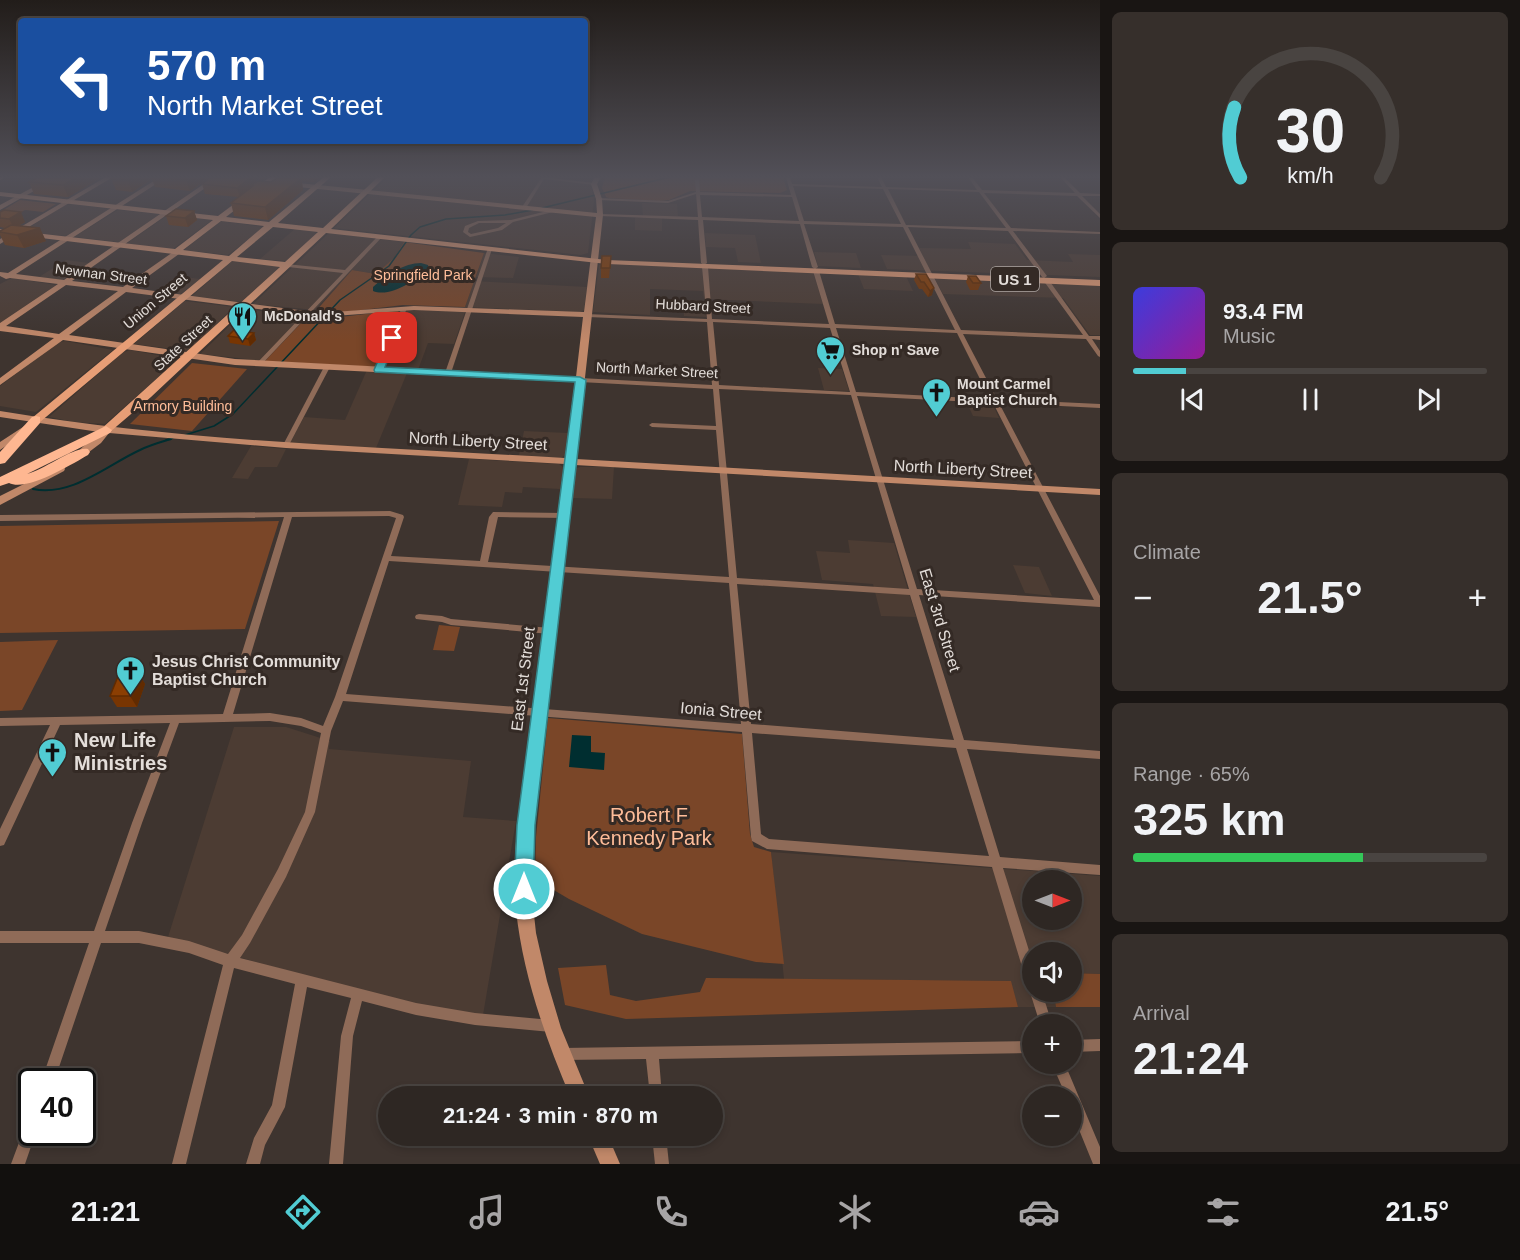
<!DOCTYPE html>
<meta charset="utf-8">
<style>
:root{--surface:#2e2723;--page:#362f2b;--text:#f1f3f6;--muted:#a7a5a6;--line:#494441;--accent:#51ccd3}
body{margin:0;font-family:Helvetica,sans-serif;background:var(--page);color:var(--text);height:100vh;display:flex;flex-direction:column;font-size:22px;white-space:nowrap}
*{box-sizing:border-box;margin:0}
p{font-size:20px;color:var(--muted)}
.icon{flex:none;width:33px;height:33px;fill:none;stroke:currentColor;stroke-width:2;stroke-linecap:round;stroke-linejoin:round}
.map{position:relative;flex:1;overflow:hidden}
.panel{display:flex;flex-direction:column;gap:12px;padding:12px;background:#191513;width:420px}
.panel>*{flex:none}
.top-card{position:absolute;left:18px;top:18px;width:570px;height:126px;border-radius:6px;box-shadow:0 3px 9px #0003,0 0 0 2px var(--line);background:#1a4fa0;color:#fff;overflow:hidden}
.needle{width:39px;rotate:90deg}
.tools{position:absolute;left:1022px;top:870px;display:grid;gap:12px}
.tools a{display:grid;place-items:center;width:60px;height:60px;border-radius:50%;background:var(--surface);box-shadow:0 3px 9px #0003,0 0 0 2px var(--line);font-size:30px}
.speed{position:absolute;left:18px;top:1068px;display:flex;gap:12px;font-size:30px;font-weight:700;text-align:center}
.speed>*{display:grid;place-content:center;width:78px;height:78px;border-radius:50%;background:var(--surface);box-shadow:0 3px 9px #0003,0 0 0 2px var(--line);line-height:1}
.speed .limit{border:3px solid #111;border-radius:9px;background:#fff;color:#111}
.pin{position:absolute;display:grid;place-items:center;width:51px;height:51px;color:#fff;margin:-26px;border-radius:12px;box-shadow:0 3px 9px #0006}
.me{position:absolute;width:66px;margin:-33px;rotate:0deg;stroke-linejoin:round;filter:drop-shadow(0 0 4px #0008)}
.turn{display:flex;align-items:center;gap:21px;height:126px;padding:0 30px;font-size:27px}
.turn .icon{width:78px;height:78px;stroke-width:2.5}
.turn b{display:block;font-size:42px;line-height:51px}
.big{font-size:45px;font-weight:800;line-height:1.1}
.panel .tile{flex:1;display:flex;flex-direction:column;justify-content:center;gap:9px;min-width:0;padding:0 21px;border-radius:9px;background:var(--page)}
.panel .dial{align-items:center;gap:0}
.dial svg{height:156px;overflow:visible;fill:none;stroke:var(--line);stroke-width:7;stroke-linecap:round;text-anchor:middle}
.dial text{fill:var(--text);stroke:none}
.song{display:flex;align-items:center;gap:18px}
.cover{width:72px;height:72px;border-radius:9px;background:linear-gradient(135deg,hsl(240 70% 55%),hsl(300 70% 35%))}
.played{height:6px;border-radius:3px;background:linear-gradient(90deg,var(--accent) 15%,var(--line) 15%)}
.keys{display:flex;justify-content:space-around;direction:ltr}
.heat{display:flex;justify-content:space-between;align-items:center;font-size:33px;direction:ltr}
.charge{height:9px;border-radius:4px;background:linear-gradient(90deg,#34c759 65%,var(--line) 0)}
.trip{position:absolute;left:378px;top:1086px;width:345px;height:60px;border-radius:30px;background:var(--surface);box-shadow:0 3px 9px #0003,0 0 0 2px var(--line);font-weight:800;line-height:60px;text-align:center}
.tab-bar{display:flex;height:96px;justify-content:space-around;align-items:center;background:#12100e;color:var(--muted)}
.tab-bar .icon{width:42px;height:42px}
.tab-bar .selected{color:var(--accent)}
.tab-bar b{font-size:27px;color:var(--text)}
main{display:flex;flex:1;min-height:0}
.map>svg:first-child{display:block}
</style>
<main>
<div class="map">
<svg width="1100" height="1164" viewBox="0 0 1100 1164">
<rect width="100%" height="100%" fill="#3e342f"/>
<g fill="#4c3c33" fill-rule="evenodd">
<polygon points="388,177 547,177 591,182 594,201 588,253 581,255 334,228"/>
<polygon points="642,203 677,204 678,216 662,216 662,231 635,230 635,218 643,218"/>
<polygon points="72,204 110,209 66,236 22,232 65,205"/>
<polygon points="118,210 160,214 119,242 74,237"/>
<polygon points="168,215 212,220 173,249 126,244"/>
<polygon points="221,221 264,227 228,255 184,250"/>
<polygon points="296,228 318,233 287,261 260,259"/>
<polygon points="329,233 404,242 394,258 384,268 376,274 352,270 315,310 253,304"/>
<polygon points="705,233 755,235 761,263 738,262 735,248 706,247"/>
<polygon points="968,242 1015,244 1027,260 1073,262 1068,254 1100,255 1100,277 887,269 881,255 923,256 919,248 971,249"/>
<polygon points="814,252 856,253 861,268 818,266"/>
<polygon points="484,253 519,257 513,278 476,277"/>
<polygon points="66,260 89,263 63,280 39,277"/>
<polygon points="232,261 279,266 279,268 241,302 192,296"/>
<polygon points="602,264 813,272 823,304 704,299 703,291 650,289 650,315 593,312 599,265"/>
<polygon points="858,274 906,276 913,291 864,289"/>
<polygon points="177,276 200,279 181,294 156,292"/>
<polygon points="934,277 1100,284 1100,335 1090,335 1063,298 943,294"/>
<polygon points="12,278 56,285 0,323 0,284"/>
<polygon points="474,281 587,287 584,310 580,312 465,307"/>
<polygon points="683,300 704,301 706,317 684,316"/>
<polygon points="185,301 234,307 188,351 134,344"/>
<polygon points="247,309 298,316 305,319 265,361 200,354"/>
<polygon points="407,309 465,312 454,344 428,343 418,370 376,367 399,310"/>
<polygon points="65,341 113,350 36,412 0,406 0,386 57,343"/>
<polygon points="130,350 179,359 105,424 74,422 49,417 122,353"/>
<polygon points="818,368 842,369 849,391 824,390"/>
<polygon points="367,370 407,373 376,448 290,443 304,417 345,420"/>
<polygon points="966,401 992,403 999,418 973,416"/>
<polygon points="524,431 568,433 565,455 561,458 519,455"/>
<polygon points="251,446 286,449 277,467 255,467 248,479 232,478"/>
<polygon points="469,459 559,464 564,468 560,489 523,487 522,493 505,492 502,507 458,505"/>
<polygon points="580,467 614,467 612,499 573,498 576,468"/>
<polygon points="848,540 894,543 916,617 881,616 873,584 822,580 816,551 850,553"/>
<polygon points="1013,565 1039,567 1052,596 1025,593"/>
<polygon points="234,727 286,727 330,741 329,749 471,761 463,817 516,821 483,1015 386,999 168,937"/>
<path d="M771,852L1100,876V974L1071,973V952H1032V992H1053L1056,1007H1018L1010,981L784,979ZM1032,880H1071V920H1032Z"/>
</g>
<g fill="#7a4628">
<polygon points="605,177 783,177 787,190 780,193 690,191 669,200 659,201 609,198 606,197 602,188"/>
<polygon points="20,200 56,204 43,212 25,210 10,218 0,217 0,212"/>
<polygon points="404,242 484,253 465,307 403,305 337,313 315,312 352,270 376,274 394,258"/>
<polygon points="399,310 376,367 265,361 305,319 324,319"/>
<polygon points="192,363 247,369 192,431 130,424"/>
<polygon points="279,521 245,629 0,633 0,526"/>
<polygon points="439,625 460,627 454,651 433,650"/>
<polygon points="58,640 22,710 0,711 0,642"/>
<polygon points="548,718 742,734 750,834 754,847 771,852 784,964 756,962 642,934 569,899 535,879 536,837"/>
<polygon points="606,965 610,995 636,1001 700,992 706,978 1011,981 1018,1007 626,1019 565,1005 558,968"/>
<polygon points="1071,973 1100,974 1100,1007 1056,1007 1053,992 1071,992"/>
</g>
<g fill="#002e30">
<path d="M421,263L428,265L429,269C416,280 390,298 373,291V287C386,275 404,263 421,263Z"/>
<polygon points="572,735 591,736 591,752 605,753 604,770 569,767"/>
</g>
<g fill="none" stroke-linecap="round" stroke-linejoin="round">
<g stroke="#002e30" stroke-width="1.5">
<polyline points="542,208 670,177"/>
<polyline points="185,435 214,426 233,414 340,300 389,266 411,235 420,227 446,219 505,215 533,210"/>
<polyline points="166,440 173,438"/>
</g>
<path stroke="#002e30" stroke-width="2" d="M33,489C72,497 107,465 140,450C150,445 161,442 171,439"/>
<g fill="#8f6b58" fill-rule="evenodd">
<polygon points="542,177 594,183 596,184 594,185 544,179 526,208 522,208 522,207"/>
<path d="M786,177H790L792,184L882,187L877,177H881L886,187L977,190L968,177H972L982,190L1075,193L1060,177H1064L1080,193L1100,194V196H1082L1100,214V218L1077,196L984,193L1011,228L1100,232V234L1013,231L1047,276L1044,278L1042,277L1008,231L908,227L961,330L1083,335L1043,280L1046,278L1048,279L1089,336H1100V340L1092,339L1100,351V357L1098,356L1086,339L963,334L997,399L1100,404V408L999,403L1100,596V607L919,595L964,740L1100,751V759L967,749L1000,857L1100,865V875L1003,868L1032,960V986L1028,984L1026,980L992,867L767,849L752,841L751,837L742,732L343,701L331,731L315,812L286,877L250,943L240,958L416,1003L475,1013L551,1020L555,1022L557,1026L555,1030L551,1032L475,1025L416,1015L362,1001L353,1036L343,1164H329L341,1036L351,998L307,987L285,1107L265,1145L260,1164H246L254,1138L272,1105L295,984L234,968L186,1164H172L223,965L189,953L139,943H101L54,1082H41L89,943H0V931H94L132,823L170,723L60,725L4,845L0,846V829L50,725L0,726V718L223,714L284,517L0,521V515L390,511L403,515L404,517L391,556L480,561L489,517L493,512L564,513L568,516L567,518L498,517L488,562L729,577L716,430L652,427L649,425L652,423L716,426L713,389L580,382L577,380L580,378L712,385L707,322L588,317L585,315L586,314L707,319L702,267L705,265L708,267L712,319L829,324L813,271L816,269L819,271L835,324L955,330L903,227L804,224L818,267L815,269L812,267L800,224L703,220L707,263L704,265L701,263L698,220L600,216L598,215L600,214L698,217L696,194L668,203L599,200L597,199L599,198L668,201L696,192L695,180L697,179L699,180L700,192L791,195ZM793,186L883,189L901,224L804,221ZM888,189L979,192L1006,228L906,225ZM700,195L792,197L799,221L702,217ZM713,322L830,328L850,392L719,385ZM836,328L957,333L990,399L856,392ZM719,389L851,395L909,589L737,578ZM857,396L993,403L1094,600L917,589ZM389,516L396,518L335,697L323,726L301,718L270,713L233,714L292,517ZM389,561L729,583L741,724L346,694ZM737,584L910,595L954,740L751,724ZM270,721L301,726L321,733L305,812L278,869L242,935L228,954L189,941L139,931H105L142,823L179,723ZM752,733L956,748L989,856L769,839L761,834Z"/>
<path d="M555,209H557V211L513,222L502,230L470,237L463,232L465,226L478,221L511,220ZM479,223H506L498,228L471,234L468,232L469,228Z"/>
<polygon points="379,235 383,236 261,365 257,365 257,363 343,273 288,267 286,266 286,264 345,270"/>
<polygon points="488,248 492,249 451,373 448,375 446,374 445,373"/>
<polygon points="402,307 407,308 382,370 381,371 377,371 376,370"/>
<polygon points="327,365 330,367 289,445 288,446 284,446 283,445 324,367"/>
<polygon points="419,614 442,616 451,619 550,628 553,629 554,631 553,633 550,634 451,625 442,622 416,619 415,617 416,615"/>
<polygon points="1032,988 1032,992 1042,992 1052,1024 1040,1024 1030,992"/>
<polygon points="1100,1039 1100,1051 1071,1052 1071,1040"/>
<polygon points="1032,1041 1032,1053 659,1059 662,1096 650,1096 646,1059 562,1060 557,1059 556,1054 557,1049 562,1048"/>
<polygon points="1052,1064 1065,1064 1100,1147 1100,1164 1093,1164 1071,1110 1071,1096 1066,1096"/>
<polygon points="32,1119 32,1132 36,1132 25,1164 11,1164 27,1121"/>
<polygon points="652,1136 666,1136 669,1164 655,1164"/>
</g>
<g fill="#c18869" fill-rule="evenodd">
<polygon points="52,177 59,177 0,210 0,205"/>
<polygon points="106,177 113,177 0,244 0,239"/>
<path d="M160,177H167L16,274L64,280L214,177H221L72,281L123,287L176,250H179V254L132,288L321,313L414,306L584,312L596,217L288,186L285,184L288,182L597,213L596,199L591,184L595,177H601L597,184L602,199L603,215L576,459L1100,489V495L575,465L534,825L531,887L536,933L547,981L561,1028L589,1096H570C545,1037 523,975 516,910C510,854 522,795 529,739C541,647 553,556 565,464L286,448L109,433L101,443L77,461L72,458L73,456L99,432L0,417V411C186,442 377,447 565,458L575,382L235,365L63,340L0,385V378L54,338L0,331V323L58,284L10,278L6,279L0,276V272L8,273ZM66,285L118,291L59,334L6,326ZM126,292L321,317L414,310L583,317L576,377L235,359L69,335Z"/>
<polygon points="26,425 29,426 29,430 0,450 0,442"/>
<polygon points="60,466 64,467 65,469 64,471 0,505 0,496"/>
<polygon points="588,1136 608,1136 620,1164 600,1164"/>
</g>
<g fill="#e79e76" fill-rule="evenodd">
<polygon points="0,177 5,177 0,180"/>
<path d="M270,177H277L226,217L269,222L324,177H331L278,223L323,228L378,177H385L331,229L607,260L1100,280V286L607,264L326,233L151,397L110,432L106,433L100,430L280,267L232,261L40,422H32V418L223,260L0,233V229L175,249L213,220L0,196V192L218,216ZM221,221L264,226L229,256L183,250ZM273,227L318,232L285,262L237,257Z"/>
</g>
<g fill="#feb791" fill-rule="evenodd">
<polygon points="36,416 40,417 40,423 5,463 0,464 0,452 32,417"/>
<path d="M106,426L112,430L110,433L27,474C44,470 74,446 88,449L90,452L88,455C72,464 27,492 9,483L0,486V477Z"/>
</g>
</g>
<g fill="#783502">
<polygon points="38,177 102,177 68,197 34,194 29,182"/>
<polygon points="114,177 211,177 190,191 155,187 152,179 132,192 116,190 111,179"/>
<polygon points="211,177 267,177 264,179 255,178 256,182 271,182 278,177 321,177 314,182 302,181 303,190 268,220 234,216 231,203 239,197 205,194 202,184"/>
<polygon points="194,211 197,220 188,227 169,225 166,216"/>
<polygon points="0,212 25,222 18,226 46,241 24,248 5,245 0,235 0,231 5,228 0,227"/>
<polygon points="611,256 609,278 601,278 601,268"/>
<polygon points="916,274 926,274 932,295 928,297 922,289 919,289 914,280"/>
<polygon points="968,276 981,283 978,290 970,290 966,282"/>
<polygon points="254,333 256,340 250,346 230,343 228,336"/>
<polygon points="138,673 145,684 137,707 117,707 110,696"/>
</g>
<g fill="#612b01">
<polygon points="78,177 102,177 68,197 63,185"/>
<polygon points="134,177 151,177 152,179 132,192 128,180"/>
<polygon points="190,177 211,177 190,191 186,180"/>
<polygon points="252,177 255,177 257,184 251,186 251,188 240,197 237,188"/>
<polygon points="313,177 321,177 314,182"/>
<polygon points="301,178 303,190 268,220 265,207"/>
<polygon points="194,211 197,220 188,227 185,218"/>
<polygon points="21,212 25,222 14,228 9,219"/>
<polygon points="40,228 46,241 24,248 17,235"/>
<polygon points="934,288 932,295 928,297 930,291"/>
<polygon points="254,333 256,340 250,346 248,339"/>
<polygon points="138,673 145,684 137,707 130,696"/>
</g>
<g fill="#8b3e02" stroke="#612b01" stroke-width="1.5">
<polygon points="38,177 78,177 63,185 29,182"/>
<polygon points="114,177 134,177 128,180 111,179"/>
<polygon points="160,177 190,177 186,180"/>
<polygon points="211,177 252,177 237,188 202,184"/>
<polygon points="278,177 301,178 265,207 231,203 253,186 251,186 258,181 271,182"/>
<polygon points="176,209 194,211 185,218 166,216"/>
<polygon points="4,210 21,212 9,219 0,218 0,212"/>
<polygon points="11,225 40,228 17,235 0,232 0,231"/>
<polygon points="602,256 611,256 610,268 601,268"/>
<polygon points="916,274 926,274 934,288 930,291 924,282 921,282"/>
<polygon points="968,276 976,276 981,283 973,283"/>
<polygon points="234,330 254,333 248,339 228,336"/>
<polygon points="138,673 130,696 110,696 119,674"/>
</g>
<linearGradient id="sky" x2="0" y2="1"><stop stop-color="#221d1a"/><stop offset="0.52" stop-color="#525058"/><stop offset="1" stop-color="#525058" stop-opacity="0"/></linearGradient>
<rect width="1100" height="340" fill="url(#sky)"/>
<polygon fill="#51ccd3" stroke="#358589" stroke-width="1.5" points="389,335 397,338 385,367 580,377 586,380 535,825 533,889 530,895 524,898 517,895 514,889 517,825 575,382 375,372 374,370"/>
<defs>
<symbol id="restaurant-pin" viewBox="-11 -11 22 30"><path d="M0 17L-7.5 6A9.5 9.5 0 1 1 7.5 6Z" fill="#51ccd3" stroke="#342a25"/><path d="M-5-6h1v4h1v-4h1v4h1v-4h1v5L-1.5 .5V6h-2V.5L-5-1ZM5-6V6H3V1.5H1.5Q1.5-4 5-6Z" fill="#111"/></symbol>
<symbol id="supermarket-pin" viewBox="-11 -11 22 30"><path d="M0 17L-7.5 6A9.5 9.5 0 1 1 7.5 6Z" fill="#51ccd3" stroke="#342a25"/><path d="M-6-5.5h2.5l.6 2H6L4.5 2H-2.5L-4.4-4H-6ZM-1.5 3.2a1.3 1.3 0 1 0 .1 0ZM3 3.2a1.3 1.3 0 1 0 .1 0Z" fill="#111"/></symbol>
<symbol id="church-pin" viewBox="-11 -11 22 30"><path d="M0 17L-7.5 6A9.5 9.5 0 1 1 7.5 6Z" fill="#51ccd3" stroke="#342a25"/><path d="M-1.2-6h2.4v3.5h3.3v2.4h-3.3V6h-2.4V-.1h-3.3v-2.4h3.3Z" fill="#111"/></symbol>
</defs>
<g fill-rule="evenodd">
<use href="#restaurant-pin" x="226" y="300" width="33" height="45"/>
<use href="#supermarket-pin" x="814" y="334" width="33" height="45"/>
<use href="#church-pin" x="920" y="376" width="33" height="45"/>
<use href="#church-pin" x="114" y="654" width="33" height="45"/>
<use href="#church-pin" x="36" y="736" width="33" height="45"/>
</g>
<g text-anchor="middle" dominant-baseline="central" stroke-width="6" stroke-linejoin="round" paint-order="stroke">
<g font-size="14" fill="#e3ddd9" stroke="#342a25">
<text transform="translate(101 274) rotate(7)">Newnan Street</text>
<text transform="translate(155 301) rotate(-40)">Union Street</text>
<text transform="translate(703 306) rotate(3)">Hubbard Street</text>
<text transform="translate(183 343) rotate(-43)">State Street</text>
<text transform="translate(657 370) rotate(3)">North Market Street</text>
</g>
<g font-size="14" fill="#ffbd99" stroke="#342a25">
<text x="423" y="275">Springfield Park</text>
<text x="183" y="406">Armory Building</text>
</g>
<g font-size="14" font-weight="bold" fill="#e3ddd9" stroke="#342a25" text-anchor="start">
<text x="264" y="316">McDonald's</text>
<text x="852" y="350">Shop n' Save</text>
<text x="957" y="384">Mount Carmel<tspan x="957" dy="16">Baptist Church</tspan></text>
</g>
<rect fill="#342a25" stroke="#aea7a3" stroke-width="1.5" x="991" y="267" width="48" height="24" rx="4.5"/>
<g font-size="15" font-weight="bold" fill="#e3ddd9">
<text x="1015" y="279">US 1</text>
</g>
<g font-size="16" fill="#e3ddd9" stroke="#342a25">
<text transform="translate(478 441) rotate(3)">North Liberty Street</text>
<text transform="translate(963 469) rotate(3)">North Liberty Street</text>
<text transform="translate(940 620) rotate(73)">East 3rd Street</text>
<text transform="translate(523 679) rotate(-83)">East 1st Street</text>
<text transform="translate(721 711) rotate(5)">Ionia Street</text>
</g>
<g font-size="16" font-weight="bold" fill="#e3ddd9" stroke="#342a25" text-anchor="start">
<text x="152" y="661">Jesus Christ Community<tspan x="152" dy="18">Baptist Church</tspan></text>
</g>
<g font-size="20" font-weight="bold" fill="#e3ddd9" stroke="#342a25" text-anchor="start">
<text x="74" y="740">New Life<tspan x="74" dy="23">Ministries</tspan></text>
</g>
<g font-size="20" fill="#ffbd99" stroke="#342a25">
<text x="649" y="815">Robert F<tspan x="649" dy="23">Kennedy Park</tspan></text>
</g>
</g>
</svg>
<div class="tools">
<a><svg class="needle" viewBox="-14 -14 28 28"><path d="M0-13l5 13h-10z" fill="#e53935"/><path d="M0 13l5-13h-10z" fill="#a7a5a6"/></svg></a>
<a><svg class="icon" aria-label="sound" viewBox="0 0 24 24"><path d="M4 9h4l5-4v14l-5-4H4zM17 9q2 3 0 6"/></svg></a>
<a>+</a>
<a>−</a>
</div>
<div class="speed"><div class="limit">40</div></div>
<div class="pin" style="left:392px;top:338px;background:#d93025"><svg class="icon" aria-label="arrive" viewBox="0 0 24 24"><path d="M6 21V4h12l-3 4 3 4H6"/></svg></div>
<svg class="me" style="left:524px;top:889px" viewBox="-20 -20 40 40"><circle r="17" fill="#51ccd3" stroke="#fff" stroke-width="3"/><path d="M0-11L8 9 0 5-8 9z" fill="#fff"/></svg>
<div class="trip">21:24 · 3 min · 870 m</div>
<div class="top-card">
<div class="turn"><svg class="icon" aria-label="left" viewBox="0 0 24 24"><path d="M17 20v-9H6M10 6l-5 5 5 5"/></svg><div><b>570 m</b>North Market Street</div></div>
</div>
</div>
<section class="panel">
<div class="tile dial"><svg viewBox="0 0 100 80">
<path d="M14 69A42 42 0 1 1 86 69"/>
<path d="M14 69A42 42 0 0 1 11 33" stroke="#51ccd3"/>
<text x="50" y="56" font-size="32" font-weight="700">30</text>
<text x="50" y="72" font-size="11">km/h</text>
</svg></div>
<div class="tile">
<div class="song"><i class="cover"></i><div><b>93.4 FM</b><p>Music</p></div></div>
<div class="played"></div>
<div class="keys"><svg class="icon" aria-label="previous" viewBox="0 0 24 24"><path d="M18 5L8 12l10 7zM5 5v14"/></svg><svg class="icon" aria-label="pause" viewBox="0 0 24 24"><path d="M8 5v14M16 5v14"/></svg><svg class="icon" aria-label="next" viewBox="0 0 24 24"><path d="M6 5l10 7-10 7zM19 5v14"/></svg></div>
</div>
<div class="tile"><p>Climate</p>
<div class="heat"><a>−</a><b class="big">21.5°</b><a>+</a></div>
</div>
<div class="tile"><p>Range · 65%</p><b class="big">325 km</b><div class="charge"></div></div>
<div class="tile"><p>Arrival</p><b class="big">21:24</b></div>
</section>
</main>
<nav class="tab-bar">
<b>21:21</b>
<svg class="icon selected" aria-label="directions" viewBox="0 0 24 24"><path d="M12 3l9 9-9 9-9-9zM9 14v-3h6M13 9l2 2-2 2"/></svg>
<svg class="icon" aria-label="music" viewBox="0 0 24 24"><path d="M9 18V5l10-2v13"/><circle cx="6" cy="18" r="3"/><circle cx="16" cy="16" r="3"/></svg>
<svg class="icon" aria-label="phone" viewBox="0 0 24 24"><path d="M5 4h4l2 5-3 2q2 4 5 5l2-3 5 2v4C11 20 4 13 5 4z"/></svg>
<svg class="icon" aria-label="climate" viewBox="0 0 24 24"><path d="M12 3v18M4 7l16 10M4 17L20 7"/></svg>
<svg class="icon" aria-label="car" viewBox="0 0 24 24"><path d="M5 17H2v-5l4-1 3-4h7l3 4 3 1v5h-3M9 17h6M6 11h13"/><circle cx="7" cy="17" r="2"/><circle cx="17" cy="17" r="2"/></svg>
<svg class="icon" aria-label="filters" viewBox="0 0 24 24"><path d="M4 7h16M4 17h16"/><circle cx="9" cy="7" r="2"/><circle cx="15" cy="17" r="2"/></svg>
<b>21.5°</b>
</nav>
